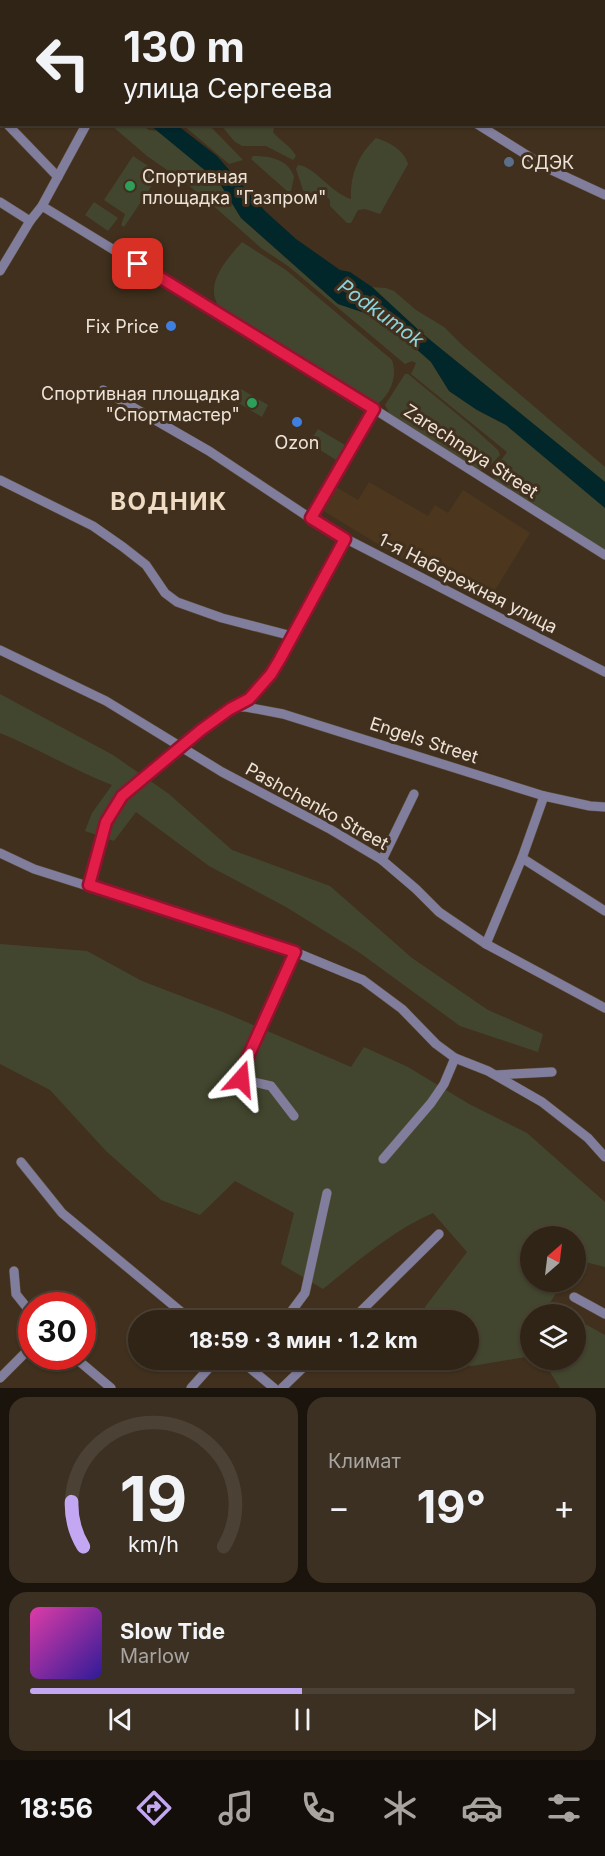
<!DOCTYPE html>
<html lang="ru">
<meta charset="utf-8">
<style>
:root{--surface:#302416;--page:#3c3023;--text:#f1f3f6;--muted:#a8a4a1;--line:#4b4135;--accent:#c3a7f2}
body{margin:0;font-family:Inter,sans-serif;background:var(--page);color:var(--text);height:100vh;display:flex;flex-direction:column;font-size:22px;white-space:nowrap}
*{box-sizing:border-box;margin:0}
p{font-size:20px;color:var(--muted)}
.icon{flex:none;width:33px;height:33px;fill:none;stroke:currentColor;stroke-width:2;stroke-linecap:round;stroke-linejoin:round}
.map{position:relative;height:1388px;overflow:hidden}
.details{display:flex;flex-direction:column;gap:9px;padding:9px;background:#1a140c;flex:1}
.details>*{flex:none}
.hud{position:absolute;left:0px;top:0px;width:606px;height:126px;box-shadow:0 2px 4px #0004,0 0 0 2px var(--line);background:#302416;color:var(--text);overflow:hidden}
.needle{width:39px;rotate:28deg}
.buttons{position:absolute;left:520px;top:1226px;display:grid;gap:12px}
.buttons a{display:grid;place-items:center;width:66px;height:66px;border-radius:50%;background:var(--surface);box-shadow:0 2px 4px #0004,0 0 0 2px var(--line);font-size:30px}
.speed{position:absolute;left:18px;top:1292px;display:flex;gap:12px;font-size:30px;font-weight:700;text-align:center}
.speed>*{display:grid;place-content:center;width:78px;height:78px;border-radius:50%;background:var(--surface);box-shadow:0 2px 4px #0004,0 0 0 2px var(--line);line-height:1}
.speed .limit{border:9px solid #d22;background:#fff;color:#111}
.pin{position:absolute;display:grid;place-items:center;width:51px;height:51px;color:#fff;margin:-26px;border-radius:12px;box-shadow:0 3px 9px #0006}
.me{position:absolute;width:66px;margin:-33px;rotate:18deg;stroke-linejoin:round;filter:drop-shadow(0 0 4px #0008)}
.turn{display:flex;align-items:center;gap:21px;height:126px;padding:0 24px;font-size:27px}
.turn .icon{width:78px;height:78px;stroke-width:2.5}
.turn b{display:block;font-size:42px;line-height:51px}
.big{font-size:45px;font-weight:700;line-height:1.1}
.details .tile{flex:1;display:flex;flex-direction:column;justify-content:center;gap:9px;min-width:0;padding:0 21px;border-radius:18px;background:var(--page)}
.details .dial{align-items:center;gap:0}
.dial svg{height:156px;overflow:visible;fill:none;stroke:var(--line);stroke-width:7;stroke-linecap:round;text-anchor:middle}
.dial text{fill:var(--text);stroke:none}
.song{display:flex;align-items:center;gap:18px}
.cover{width:72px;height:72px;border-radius:9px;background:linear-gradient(135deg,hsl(320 70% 55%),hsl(250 70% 35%))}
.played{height:6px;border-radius:3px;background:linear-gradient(90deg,var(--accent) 50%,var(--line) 50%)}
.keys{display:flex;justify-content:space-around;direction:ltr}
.heat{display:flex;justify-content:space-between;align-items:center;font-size:33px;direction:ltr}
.details .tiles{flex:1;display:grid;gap:9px;grid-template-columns:1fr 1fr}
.tile:last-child{grid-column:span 2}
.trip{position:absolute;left:128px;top:1310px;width:351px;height:60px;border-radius:30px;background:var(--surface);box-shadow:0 2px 4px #0004,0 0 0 2px var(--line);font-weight:700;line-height:60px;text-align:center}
.menu{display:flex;height:96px;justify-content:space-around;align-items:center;background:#130e09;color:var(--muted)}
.menu .icon{width:42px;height:42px}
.menu .current{color:var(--accent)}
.menu b{font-size:27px;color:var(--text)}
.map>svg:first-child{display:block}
</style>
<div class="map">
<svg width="605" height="1388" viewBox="0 0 605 1388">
<rect width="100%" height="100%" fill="#40301d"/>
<polygon fill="#4c371e" points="369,482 428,516 435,505 448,513 463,490 530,533 489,600 427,569 409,563 322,510 336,487 358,500"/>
<g fill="#43462e">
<polygon points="111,125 142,125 149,130 157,131 186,153 219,182 241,218 338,304 374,316 413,346 431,362 449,391 477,410 506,425 605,508 605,553 517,498 494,479 494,470 507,452 411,374 416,363 412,361 405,364 288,266 261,248 217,209 187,184 147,156"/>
<polygon points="183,125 209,125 243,160 229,164"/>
<path d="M221,125H275L273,132C280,141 292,147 296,156L293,160L266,146H242L234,141Z"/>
<path d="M376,138C389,142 404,150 408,164L380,214L365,209L358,210L351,223H347L330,206V200L325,195L317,193L313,200L309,199L303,190L296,169L298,165C314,166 331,193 351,199C350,175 358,155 376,138Z"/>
<polygon points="133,156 157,172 152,180 153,184 124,227 121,225 125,214 104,200"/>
<path d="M253,156C270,156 288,159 294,177L291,191H287L251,159Z"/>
<polygon points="94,202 118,218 108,231 85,215"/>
<path d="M242,242L286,270L392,360C398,377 390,396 375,406L223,314C221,310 217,305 216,301C207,280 229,257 242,242Z"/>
<polygon points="372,287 386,288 394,291 416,310 444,327 462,345 605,467 605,482 424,335"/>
<polygon points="405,374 408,374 469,424 498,450 500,455 486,470 477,470 391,416 385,405"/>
<polygon points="241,389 268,405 262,417 235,401"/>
<polygon points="318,429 345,445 336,460 309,443"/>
<path d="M0,694L113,755L169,794L232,850L330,886L412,958L488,1010L543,1034L538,1052L460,1026L360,953L286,907L209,866L136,812L114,841L85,831L92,813L112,785C73,770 39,749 0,733Z"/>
<path d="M0,944L87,951L142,981L223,1012L351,1067L364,1047L408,1067L469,1104L527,1133L605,1202V1267L577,1260L576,1262V1236H531V1281H564L549,1304L568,1314H531V1356L472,1366L438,1362L437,1359H468V1320H428L425,1307L467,1252L433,1213C392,1231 358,1261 323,1289L281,1264L294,1213L235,1181L200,1215L161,1200L106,1151L50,1090L0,1064Z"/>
<polygon points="576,1319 605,1335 605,1388 560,1388 542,1359 576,1359"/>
</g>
<polygon fill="#01272b" points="150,125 177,125 217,156 265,211 296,239 340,270 350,272 372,287 424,335 605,482 605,508 506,425 477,410 449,391 431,362 413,346 374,316 338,304 241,218 219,182"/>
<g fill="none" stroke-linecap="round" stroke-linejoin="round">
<defs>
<g id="minor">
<polyline points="51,0 53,2"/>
<polyline points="330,0 331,2"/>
<polyline points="375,2 376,0"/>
<polyline points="0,120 2,121"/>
<polyline points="7,124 58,177"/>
<polyline points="477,124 549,169 605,195"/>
<polyline points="0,202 30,221"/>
<polyline points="42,206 374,409 605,555"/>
<polyline points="0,271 30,221 42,206 86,125"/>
<polyline points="103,390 209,451 325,528 605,672"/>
<polyline points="0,480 93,526 123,547 146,565 165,593 177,602 222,618 292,636"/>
<polyline points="311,518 374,409"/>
<polyline points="0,650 106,701 222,772 328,828 382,860 416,889 439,912 486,944 605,1008"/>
<polyline points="235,707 246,707 283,714 544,796 590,806 605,807"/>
<polyline points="0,853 34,869 295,952 363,980 402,1009 436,1044 455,1058 488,1071 542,1102 588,1138 605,1157"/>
<polyline points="522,858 605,911"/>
<polyline points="382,860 414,794"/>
<polyline points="89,885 106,823 122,796 201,730 230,709 249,699 259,689 280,659 345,539"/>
<polyline points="486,944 522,858 544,796"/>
<polyline points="496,1075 552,1072"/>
<polyline points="294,1116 271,1086 241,1079 246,1061 295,952"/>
<polyline points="383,1159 431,1103 444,1084 455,1058"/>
<polyline points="21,1162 62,1213 191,1320"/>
<polyline points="14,1271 16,1294 32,1314"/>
<polyline points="574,1297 605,1314"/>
<polyline points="285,1320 305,1293 327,1193"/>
<polyline points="352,1320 439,1234"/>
<polyline points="73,1356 111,1388"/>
<polyline points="239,1359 274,1388"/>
<polyline points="0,1378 32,1346"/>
<polyline points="191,1388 217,1359"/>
<polyline points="282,1388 312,1359"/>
</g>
</defs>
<use href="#minor" stroke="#5c4d3b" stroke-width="10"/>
<use href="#minor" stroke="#817e9d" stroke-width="9"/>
</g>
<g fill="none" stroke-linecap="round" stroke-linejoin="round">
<defs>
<polyline id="route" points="138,264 374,409 311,518 345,539 280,659 271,674 249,699 230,709 201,730 122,796 106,822 89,885 295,952 246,1061 241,1079"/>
</defs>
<use href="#route" stroke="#92132f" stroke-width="15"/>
<use href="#route" stroke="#e11d48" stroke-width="10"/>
</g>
<circle fill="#5c6f8a" stroke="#40301d" stroke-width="2" cx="509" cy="162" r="6"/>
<g fill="#2e9e5b" stroke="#40301d" stroke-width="2">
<circle cx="130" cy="186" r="6"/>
<circle cx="252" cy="403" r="6"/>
</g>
<g fill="#3f7fe0" stroke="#40301d" stroke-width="2">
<circle cx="171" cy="326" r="6"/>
<circle cx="297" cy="422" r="6"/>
</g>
<g text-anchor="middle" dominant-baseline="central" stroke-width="6" stroke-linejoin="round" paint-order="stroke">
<g font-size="18" fill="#eee3d8" stroke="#40301d" text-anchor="start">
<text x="521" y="162">СДЭК</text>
<text x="142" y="176">Спортивная<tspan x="142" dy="21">площадка "Газпром"</tspan></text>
<text x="159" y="326" text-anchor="end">Fix Price</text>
<text x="240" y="393" text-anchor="end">Спортивная площадка<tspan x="240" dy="21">"Спортмастер"</tspan></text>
<text x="297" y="442" text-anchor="middle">Ozon</text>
</g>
<g font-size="18" fill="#eee3d8" stroke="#40301d">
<text transform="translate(471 451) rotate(33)">Zarechnaya Street</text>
<text transform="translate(468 583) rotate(27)">1-я Набережная улица</text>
<text transform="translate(424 740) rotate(18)">Engels Street</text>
<text transform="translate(317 806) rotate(29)">Pashchenko Street</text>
</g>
<g font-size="20" font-style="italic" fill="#8cd3dd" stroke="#40301d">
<text transform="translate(381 313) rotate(36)">Podkumok</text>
</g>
<g font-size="24" font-weight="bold" letter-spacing="1.5" fill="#f0dbc4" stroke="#40301d">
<text x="169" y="501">ВОДНИК</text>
</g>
</g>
</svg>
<div class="buttons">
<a><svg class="needle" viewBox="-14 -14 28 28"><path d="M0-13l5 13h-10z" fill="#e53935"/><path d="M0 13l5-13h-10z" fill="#a8a4a1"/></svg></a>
<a><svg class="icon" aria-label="layers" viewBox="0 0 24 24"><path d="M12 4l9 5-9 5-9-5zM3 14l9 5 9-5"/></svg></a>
</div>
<div class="speed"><div class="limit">30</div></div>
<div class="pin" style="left:138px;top:264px;background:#d93025"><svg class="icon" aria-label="arrive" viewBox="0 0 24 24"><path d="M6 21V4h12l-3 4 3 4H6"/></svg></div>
<svg class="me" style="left:241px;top:1079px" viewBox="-20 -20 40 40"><path d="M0-17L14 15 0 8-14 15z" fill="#e11d48" stroke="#fff" stroke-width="4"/></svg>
<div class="trip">18:59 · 3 мин · 1.2 km</div>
<div class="hud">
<div class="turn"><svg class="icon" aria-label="left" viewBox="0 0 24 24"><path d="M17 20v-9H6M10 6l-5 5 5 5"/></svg><div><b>130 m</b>улица Сергеева</div></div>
</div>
</div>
<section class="details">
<div class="tiles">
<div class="tile dial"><svg viewBox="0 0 100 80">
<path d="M14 69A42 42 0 1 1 86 69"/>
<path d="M14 69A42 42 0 0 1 8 46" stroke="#c3a7f2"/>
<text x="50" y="56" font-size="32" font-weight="700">19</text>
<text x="50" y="72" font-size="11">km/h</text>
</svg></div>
<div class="tile"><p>Климат</p>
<div class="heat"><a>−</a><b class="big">19°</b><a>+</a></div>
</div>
<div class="tile">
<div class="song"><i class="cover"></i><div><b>Slow Tide</b><p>Marlow</p></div></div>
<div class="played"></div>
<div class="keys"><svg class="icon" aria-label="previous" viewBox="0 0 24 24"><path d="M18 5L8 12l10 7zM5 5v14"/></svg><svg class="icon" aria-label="pause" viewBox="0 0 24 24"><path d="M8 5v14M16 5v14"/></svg><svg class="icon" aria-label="next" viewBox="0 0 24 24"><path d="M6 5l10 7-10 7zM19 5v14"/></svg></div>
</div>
</div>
</section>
<nav class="menu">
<b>18:56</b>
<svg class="icon current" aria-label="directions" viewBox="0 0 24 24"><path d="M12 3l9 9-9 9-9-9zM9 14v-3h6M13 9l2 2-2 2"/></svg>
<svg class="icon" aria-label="music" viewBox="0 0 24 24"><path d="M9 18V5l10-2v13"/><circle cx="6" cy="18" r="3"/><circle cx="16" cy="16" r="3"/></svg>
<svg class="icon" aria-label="phone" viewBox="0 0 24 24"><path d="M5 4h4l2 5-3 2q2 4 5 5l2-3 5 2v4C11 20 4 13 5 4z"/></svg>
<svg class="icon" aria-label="climate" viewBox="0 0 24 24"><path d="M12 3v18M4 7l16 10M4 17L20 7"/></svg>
<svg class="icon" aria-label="car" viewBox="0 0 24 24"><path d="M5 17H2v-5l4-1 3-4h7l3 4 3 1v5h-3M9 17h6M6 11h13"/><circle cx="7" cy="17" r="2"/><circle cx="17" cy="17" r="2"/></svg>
<svg class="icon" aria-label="filters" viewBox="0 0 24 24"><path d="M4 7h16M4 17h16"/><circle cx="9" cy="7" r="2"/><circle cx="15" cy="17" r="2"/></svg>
</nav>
